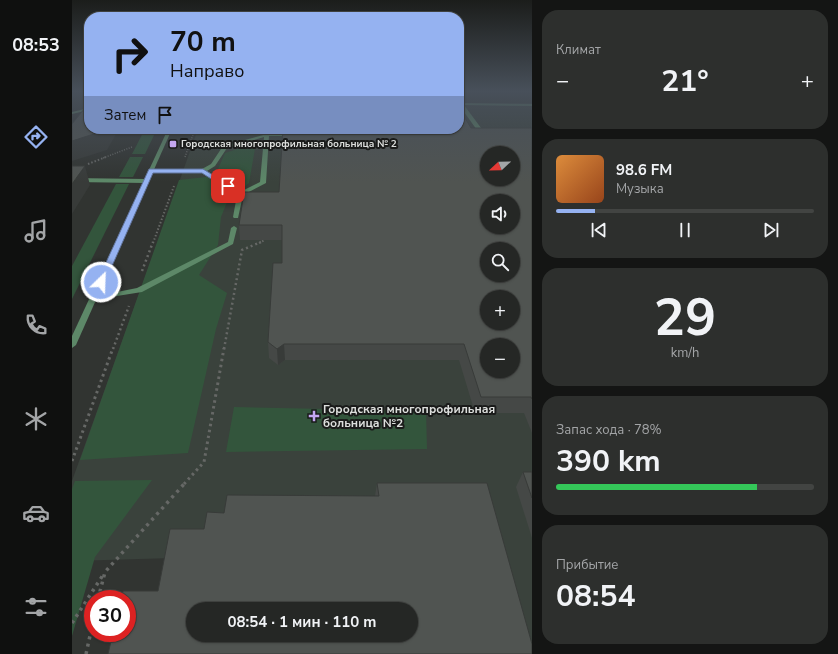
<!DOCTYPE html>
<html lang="ru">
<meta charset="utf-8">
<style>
:root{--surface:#252725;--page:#2d2f2d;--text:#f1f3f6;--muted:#a3a5a7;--line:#424442;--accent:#95b2f1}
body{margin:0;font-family:"Nunito Sans",sans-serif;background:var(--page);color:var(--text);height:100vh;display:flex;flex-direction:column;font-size:15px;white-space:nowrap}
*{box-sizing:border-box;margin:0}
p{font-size:13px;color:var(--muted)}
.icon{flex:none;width:22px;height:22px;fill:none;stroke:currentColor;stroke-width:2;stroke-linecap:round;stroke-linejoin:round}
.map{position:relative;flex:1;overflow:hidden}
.side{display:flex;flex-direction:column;gap:10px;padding:10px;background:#141514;width:306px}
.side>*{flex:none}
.guide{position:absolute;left:12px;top:12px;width:380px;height:122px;border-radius:16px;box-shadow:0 1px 3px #0004,0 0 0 1px var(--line);background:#95b2f1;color:#111;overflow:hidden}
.needle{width:26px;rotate:248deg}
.tools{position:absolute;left:408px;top:146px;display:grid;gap:8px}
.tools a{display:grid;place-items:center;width:40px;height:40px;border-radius:50%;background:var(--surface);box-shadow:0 1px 3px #0004,0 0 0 1px var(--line);font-size:20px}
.speed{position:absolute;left:12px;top:590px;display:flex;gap:8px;font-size:20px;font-weight:700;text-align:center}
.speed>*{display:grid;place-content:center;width:52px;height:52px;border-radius:50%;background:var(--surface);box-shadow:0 1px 3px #0004,0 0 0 1px var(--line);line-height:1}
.speed .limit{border:6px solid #d22;background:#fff;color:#111}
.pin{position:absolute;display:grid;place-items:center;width:34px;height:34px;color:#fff;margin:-17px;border-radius:8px;box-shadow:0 2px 6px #0006}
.me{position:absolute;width:44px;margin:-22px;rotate:24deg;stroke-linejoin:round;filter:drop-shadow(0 0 3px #0008)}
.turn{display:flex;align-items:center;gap:14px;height:84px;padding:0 20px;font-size:18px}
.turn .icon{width:52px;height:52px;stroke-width:2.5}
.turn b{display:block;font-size:28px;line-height:34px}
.then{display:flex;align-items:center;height:38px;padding:0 20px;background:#0003;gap:8px;font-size:15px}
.big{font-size:30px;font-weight:700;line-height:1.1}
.side .card{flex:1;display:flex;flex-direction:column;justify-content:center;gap:6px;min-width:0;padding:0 14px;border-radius:16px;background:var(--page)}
.side .dial{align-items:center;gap:0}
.dial b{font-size:52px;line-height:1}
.song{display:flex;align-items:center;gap:12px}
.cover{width:48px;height:48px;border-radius:6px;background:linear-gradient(135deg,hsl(30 70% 55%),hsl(20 70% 35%))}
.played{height:4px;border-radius:2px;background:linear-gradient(90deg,var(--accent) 15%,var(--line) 15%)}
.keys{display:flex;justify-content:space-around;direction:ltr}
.heat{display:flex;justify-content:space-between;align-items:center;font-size:22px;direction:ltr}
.charge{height:6px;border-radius:3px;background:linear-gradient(90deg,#34c759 78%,var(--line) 0)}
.trip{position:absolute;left:114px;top:602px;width:232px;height:40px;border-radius:20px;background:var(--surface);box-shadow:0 1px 3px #0004,0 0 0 1px var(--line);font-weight:700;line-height:40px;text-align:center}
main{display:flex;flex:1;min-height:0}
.menu{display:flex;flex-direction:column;width:72px;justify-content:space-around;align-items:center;background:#0f100f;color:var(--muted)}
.menu .icon{width:28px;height:28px}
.menu .active{color:var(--accent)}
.menu b{font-size:18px;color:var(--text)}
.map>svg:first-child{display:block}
</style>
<main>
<nav class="menu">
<b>08:53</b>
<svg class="icon active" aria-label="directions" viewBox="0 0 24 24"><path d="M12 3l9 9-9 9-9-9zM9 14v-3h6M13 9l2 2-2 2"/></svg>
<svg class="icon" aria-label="music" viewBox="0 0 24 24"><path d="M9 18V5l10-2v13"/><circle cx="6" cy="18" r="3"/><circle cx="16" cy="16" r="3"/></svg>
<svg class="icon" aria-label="phone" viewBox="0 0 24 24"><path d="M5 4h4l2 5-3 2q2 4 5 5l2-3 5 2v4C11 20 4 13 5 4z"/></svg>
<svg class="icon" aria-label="climate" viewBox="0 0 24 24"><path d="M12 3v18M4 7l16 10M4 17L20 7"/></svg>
<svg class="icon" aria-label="car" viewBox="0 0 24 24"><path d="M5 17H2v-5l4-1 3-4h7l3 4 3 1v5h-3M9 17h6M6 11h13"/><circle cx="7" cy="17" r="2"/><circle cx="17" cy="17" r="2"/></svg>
<svg class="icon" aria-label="filters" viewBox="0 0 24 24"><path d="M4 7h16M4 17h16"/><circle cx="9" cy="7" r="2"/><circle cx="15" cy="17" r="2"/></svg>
</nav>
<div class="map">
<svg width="460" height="654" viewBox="0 0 460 654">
<rect width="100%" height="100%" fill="#313431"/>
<path fill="#3a423c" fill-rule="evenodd" d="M387,103H460V654L55,633L93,606L101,558L0,561V481L126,129H387ZM415,153H441V179H415ZM415,201H441V227H415ZM415,249H441V275H415ZM415,297H441V323H415ZM415,345H441V371H415ZM121,609H339V635H121Z"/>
<g fill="#33553c">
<polygon points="73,129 85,129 73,154 60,154"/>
<polygon points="184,143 177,183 156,200 149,217 146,245 127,275 155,293 144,329 116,453 8,460 107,180 143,176 153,153"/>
<polygon points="58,157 71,157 61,177 47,177"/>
<polygon points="44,184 57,184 0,299 0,266"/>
<polygon points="162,407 354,411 355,449 154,452"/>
<polygon points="80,480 23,557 0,636 0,489 3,481"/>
</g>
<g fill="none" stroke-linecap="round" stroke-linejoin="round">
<g stroke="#666866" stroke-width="1.5" stroke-dasharray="1 1.5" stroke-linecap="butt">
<polyline points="113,157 123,129"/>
<polyline points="31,158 60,147"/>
</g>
<g stroke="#666866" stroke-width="2" stroke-dasharray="1.5 2" stroke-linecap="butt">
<polyline points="16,164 34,157"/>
<polyline points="81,243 102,186"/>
<polyline points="187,243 193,240"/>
</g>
<g stroke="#666866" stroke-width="2.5" stroke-dasharray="2 3" stroke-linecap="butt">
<polyline points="70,271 81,242"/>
<polyline points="41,349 57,306"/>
<polyline points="152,349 170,250 189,242"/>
</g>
<g stroke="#666866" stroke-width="3" stroke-dasharray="2.5 3.5" stroke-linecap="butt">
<polyline points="0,461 41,348"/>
<polyline points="112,484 132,462 152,348"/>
</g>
<g stroke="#666866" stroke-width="3.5" stroke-dasharray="3 4.5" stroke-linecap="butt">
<polyline points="26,599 33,572 113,483"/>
<polyline points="0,623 31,575"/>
<polyline points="14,654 21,622"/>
</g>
<g fill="#5d8868" fill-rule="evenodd">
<polygon points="387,103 460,104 460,106 392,105 415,136 410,137 387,105"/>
<polygon points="17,108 17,110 0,114 0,112"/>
<path d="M195,134H221L223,135L221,136H197L194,183L171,195L166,218H162L161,217L165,195L130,173H79L76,171L79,169H130L139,164L151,146ZM192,137L188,182L168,192L135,171L143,166L155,148Z"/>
<polygon points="0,178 74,179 77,181 74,183 0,182"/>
<polygon points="162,226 165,228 161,244 70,292 45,296 23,296 19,294 23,292 45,292 65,288 156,242 159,228"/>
</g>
<polygon fill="#5d8868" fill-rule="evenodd" points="96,129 100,129 4,345 0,348 0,336"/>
</g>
<g fill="#454846">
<polygon points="399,128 460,128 460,433 452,413 403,413 387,360 213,360 206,365 197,358 196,342 210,263 210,240 168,240 167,225 207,192 292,130 332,130 332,129 387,129"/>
<polygon points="451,472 460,472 460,538 444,487"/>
<polygon points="305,483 460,644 86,591 132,529 152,513 303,496"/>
</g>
<g fill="#383b39">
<polygon points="32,129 47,129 35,150 0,161 0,141"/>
<polygon points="13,166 18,185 0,214 0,184"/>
<polygon points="212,344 213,360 206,365 205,349"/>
</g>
<g fill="#505451" stroke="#383b39" fill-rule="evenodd">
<polygon points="17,103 17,129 32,129 31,131 0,141 0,124"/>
<path d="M387,108L399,128H460V399L459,397H409L392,344H212L205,349L196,342L201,263H210V225H167L172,192H207L211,129H292V130H338V129H387ZM415,153H441V179H415ZM415,201H441V227H415ZM415,249H441V275H415ZM415,297H441V323H415ZM415,345H441V371H415Z"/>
<polygon points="0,166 13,166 0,184"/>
<polygon points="451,472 460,472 460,498"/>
<path d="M305,483H415L460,644V654H36L41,633H55V599H49L51,591H86L98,529H132L135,512L152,513L155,495L307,496ZM121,609H339V635H121Z"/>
</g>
<linearGradient id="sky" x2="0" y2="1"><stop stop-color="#1b1d1b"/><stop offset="0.5" stop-color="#48505a"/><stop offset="1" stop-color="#48505a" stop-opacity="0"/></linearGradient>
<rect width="460" height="182" fill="url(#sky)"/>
<polygon fill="#95b2f1" stroke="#61749d" points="77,169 131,169 159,186 153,188 130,173 81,173 33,282 29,284 26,283 25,282"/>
<g fill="#c4a7f1" stroke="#1a1b1a" stroke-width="1.5">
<rect x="97" y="140" width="8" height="8" rx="2"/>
<path d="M240 410h4v4h4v4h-4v4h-4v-4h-4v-4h4z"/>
</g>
<g text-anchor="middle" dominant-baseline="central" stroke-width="4" stroke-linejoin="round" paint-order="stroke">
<g font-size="10" font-weight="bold" fill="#dddfdd" stroke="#1a1b1a" text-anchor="start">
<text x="109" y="144">Городская многопрофильная больница № 2</text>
</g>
<g font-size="12" font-weight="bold" fill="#dddfdd" stroke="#1a1b1a" text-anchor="start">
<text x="251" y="409">Городская многопрофильная<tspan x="251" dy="14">больница №2</tspan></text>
</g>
</g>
</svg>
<div class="tools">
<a><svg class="needle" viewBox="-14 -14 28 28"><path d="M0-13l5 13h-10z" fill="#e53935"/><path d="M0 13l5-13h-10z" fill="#a3a5a7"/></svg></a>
<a><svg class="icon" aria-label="sound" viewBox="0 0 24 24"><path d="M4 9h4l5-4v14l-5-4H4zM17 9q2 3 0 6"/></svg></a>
<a><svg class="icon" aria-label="search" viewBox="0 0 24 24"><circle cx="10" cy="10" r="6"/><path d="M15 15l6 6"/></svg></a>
<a>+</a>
<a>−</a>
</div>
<div class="speed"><div class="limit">30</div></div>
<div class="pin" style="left:156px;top:186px;background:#d93025"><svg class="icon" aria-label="arrive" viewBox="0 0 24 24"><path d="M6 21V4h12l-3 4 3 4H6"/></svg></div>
<svg class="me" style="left:29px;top:282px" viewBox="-20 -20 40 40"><circle r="17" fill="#95b2f1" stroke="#fff" stroke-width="3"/><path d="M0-11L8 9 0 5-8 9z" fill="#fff"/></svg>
<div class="trip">08:54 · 1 мин · 110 m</div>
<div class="guide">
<div class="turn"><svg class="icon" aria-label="right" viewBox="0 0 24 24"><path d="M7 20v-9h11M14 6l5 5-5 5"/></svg><div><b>70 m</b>Направо</div></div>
<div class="then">Затем<svg class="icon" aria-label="arrive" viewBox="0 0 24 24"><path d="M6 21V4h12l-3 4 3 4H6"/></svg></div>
</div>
</div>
<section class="side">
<div class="card"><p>Климат</p>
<div class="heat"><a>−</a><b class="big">21°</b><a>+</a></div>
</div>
<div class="card">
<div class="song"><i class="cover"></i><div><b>98.6 FM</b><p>Музыка</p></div></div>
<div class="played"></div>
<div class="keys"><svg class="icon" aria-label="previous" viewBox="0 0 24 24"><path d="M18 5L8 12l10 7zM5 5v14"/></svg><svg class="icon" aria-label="pause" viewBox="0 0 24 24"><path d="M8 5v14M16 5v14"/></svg><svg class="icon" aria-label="next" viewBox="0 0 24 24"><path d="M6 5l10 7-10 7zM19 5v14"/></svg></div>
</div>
<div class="card dial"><b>29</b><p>km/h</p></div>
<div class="card"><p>Запас хода · 78%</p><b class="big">390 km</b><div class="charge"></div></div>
<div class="card"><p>Прибытие</p><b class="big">08:54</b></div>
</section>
</main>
